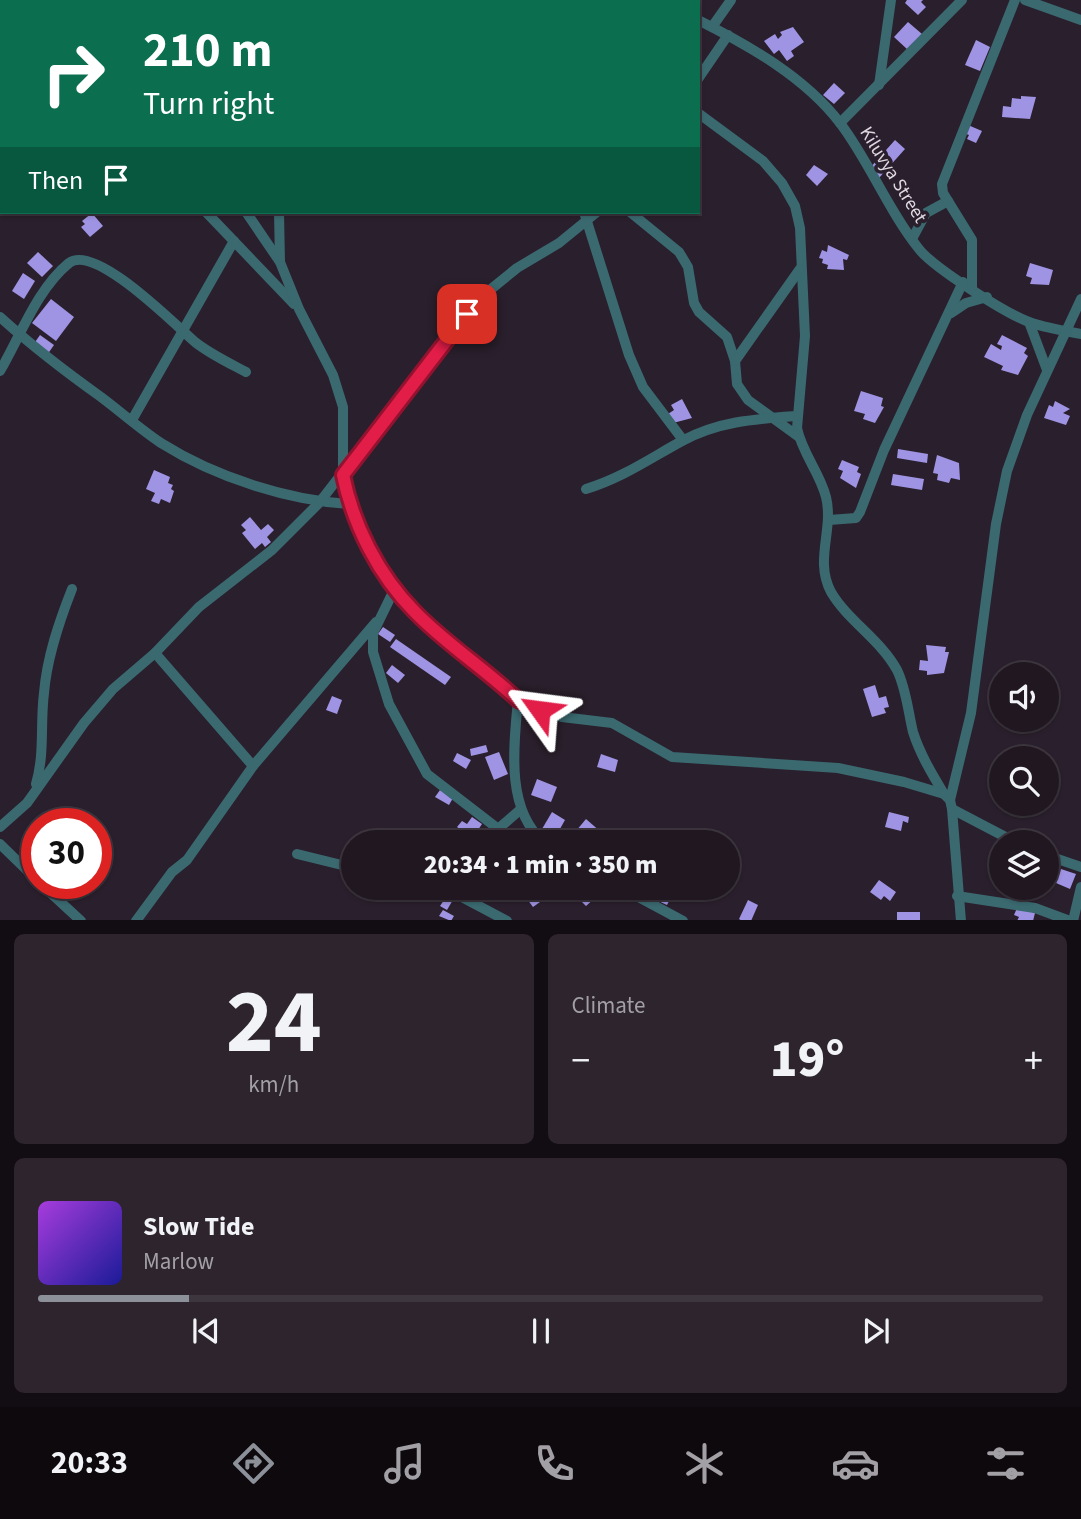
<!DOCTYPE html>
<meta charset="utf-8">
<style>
:root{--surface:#201721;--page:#2d242e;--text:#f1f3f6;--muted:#a29fa5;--line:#3d363f;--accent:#8c9099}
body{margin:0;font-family:"Source Sans 3",sans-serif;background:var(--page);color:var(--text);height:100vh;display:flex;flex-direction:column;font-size:26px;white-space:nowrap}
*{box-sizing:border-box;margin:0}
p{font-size:23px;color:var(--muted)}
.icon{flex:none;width:38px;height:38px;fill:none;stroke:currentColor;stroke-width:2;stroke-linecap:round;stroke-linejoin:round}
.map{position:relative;height:920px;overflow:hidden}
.panel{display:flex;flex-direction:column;gap:14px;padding:14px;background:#120d12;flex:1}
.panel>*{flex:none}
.hud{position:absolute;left:0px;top:0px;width:700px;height:214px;box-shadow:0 2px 5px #0004,0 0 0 2px var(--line);background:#0b6e4f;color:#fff;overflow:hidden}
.buttons{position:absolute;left:989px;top:662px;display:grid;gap:14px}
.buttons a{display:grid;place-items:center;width:70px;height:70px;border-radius:50%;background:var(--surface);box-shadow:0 2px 5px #0004,0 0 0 2px var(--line);font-size:35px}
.speed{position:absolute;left:21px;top:808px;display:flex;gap:14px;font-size:35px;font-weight:700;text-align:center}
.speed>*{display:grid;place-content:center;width:91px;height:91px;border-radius:50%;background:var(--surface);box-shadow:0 2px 5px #0004,0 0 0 2px var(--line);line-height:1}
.speed .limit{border:10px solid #d22;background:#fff;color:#111}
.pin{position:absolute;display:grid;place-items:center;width:60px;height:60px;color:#fff;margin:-30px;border-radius:14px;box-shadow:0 4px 10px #0006}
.me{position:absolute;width:77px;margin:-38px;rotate:301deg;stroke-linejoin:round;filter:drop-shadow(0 0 5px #0008)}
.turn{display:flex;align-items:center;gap:24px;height:147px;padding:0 28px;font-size:32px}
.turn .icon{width:91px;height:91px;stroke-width:2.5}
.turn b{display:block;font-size:49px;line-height:60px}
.then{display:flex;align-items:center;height:66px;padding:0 28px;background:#0003;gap:14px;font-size:26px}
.big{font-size:52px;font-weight:800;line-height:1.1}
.panel .widget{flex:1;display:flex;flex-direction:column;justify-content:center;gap:10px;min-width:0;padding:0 24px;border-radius:10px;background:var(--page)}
.panel .dial{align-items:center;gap:0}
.dial b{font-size:91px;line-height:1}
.song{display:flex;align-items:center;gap:21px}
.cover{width:84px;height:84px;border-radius:10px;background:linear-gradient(135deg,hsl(280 70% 55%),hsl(240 70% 35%))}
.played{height:7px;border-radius:4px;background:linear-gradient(90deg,var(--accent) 15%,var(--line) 15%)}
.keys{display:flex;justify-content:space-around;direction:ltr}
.heat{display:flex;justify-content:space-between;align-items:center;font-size:38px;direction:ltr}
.panel .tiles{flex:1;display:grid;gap:14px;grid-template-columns:1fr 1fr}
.widget:last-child{grid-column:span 2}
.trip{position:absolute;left:341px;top:830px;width:399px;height:70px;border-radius:35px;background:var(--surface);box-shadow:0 2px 5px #0004,0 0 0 2px var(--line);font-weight:800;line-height:70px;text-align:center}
.tabs{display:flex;height:112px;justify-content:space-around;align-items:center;background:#0d090d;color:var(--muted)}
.tabs .icon{width:49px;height:49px}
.tabs .selected{color:var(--accent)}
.tabs b{font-size:32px;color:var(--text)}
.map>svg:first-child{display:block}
</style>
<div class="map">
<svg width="1081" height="921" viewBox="0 0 1081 921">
<rect width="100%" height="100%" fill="#2a1f2c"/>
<g fill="#9f93e3">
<polygon points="907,0 923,0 921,2 926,7 918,15 905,3"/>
<polygon points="908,22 922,34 908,50 894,37"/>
<polygon points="793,27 804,42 791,51 794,56 787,61 779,50 774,54 764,41 775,34 778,39 782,35 780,32"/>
<polygon points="976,40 990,47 980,71 965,65"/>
<polygon points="834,83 845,93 834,104 823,95"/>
<polygon points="1021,96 1036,97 1030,119 1002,117 1003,106 1011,107 1012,98 1021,99"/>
<polygon points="968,125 982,131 976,143 967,139 969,135 964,133"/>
<polygon points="895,140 905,149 879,178 869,169"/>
<polygon points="814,165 828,174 817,186 806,175"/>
<polygon points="92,213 103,226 90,237 81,227 85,224 82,221"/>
<polygon points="828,245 849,255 847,260 843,259 844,270 827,269 828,265 822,263 823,259 819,258 822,250 827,252"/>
<polygon points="38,252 53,266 42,277 27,263"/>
<polygon points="1030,263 1053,270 1049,285 1030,284 1032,278 1026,276"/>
<polygon points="23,273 35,281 24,299 12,291"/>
<polygon points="51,299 74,317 56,341 32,323"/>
<polygon points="40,335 54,345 47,355 33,345"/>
<polygon points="1002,335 1027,348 1024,353 1028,356 1018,375 1001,370 1003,366 984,357 991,344 1001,350 1002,346 997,344"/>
<polygon points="861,391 883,398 881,406 884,407 875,423 863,419 865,414 854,411"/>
<polygon points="682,399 692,418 673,423 668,414 674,410 671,405"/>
<polygon points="1055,401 1070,409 1063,413 1070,416 1066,425 1044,418 1049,405 1053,407"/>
<polygon points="898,449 928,454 927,463 897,458"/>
<polygon points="937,455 959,463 960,480 951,478 949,483 937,480 938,474 933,473"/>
<polygon points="842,460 859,467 857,472 861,474 856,488 840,478 843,471 838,469"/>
<polygon points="154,470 170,477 168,483 173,485 171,489 174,491 170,503 161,499 159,504 151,501 155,493 146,489"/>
<polygon points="893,474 924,479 922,490 891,485"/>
<polygon points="250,517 261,530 268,524 274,530 267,537 271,542 265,547 262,543 255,549 242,533 246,530 241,525"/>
<polygon points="383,627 395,635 390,642 378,634"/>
<polygon points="396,639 451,677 445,685 390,647"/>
<polygon points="926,645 946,647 945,652 949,652 944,673 927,675 927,671 919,670 920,660 928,661"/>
<polygon points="392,665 405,675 398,683 386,673"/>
<polygon points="875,685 879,698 886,696 889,707 884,708 886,713 872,717 863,689"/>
<polygon points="332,696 342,700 337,714 326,710"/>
<polygon points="486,745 488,752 471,756 470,749"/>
<polygon points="499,752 508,774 494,780 485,757"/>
<polygon points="457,753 471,760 466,769 453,761"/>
<polygon points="601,754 618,760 615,772 597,767"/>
<polygon points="537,779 557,787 551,802 531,795"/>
<polygon points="440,790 453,798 449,805 435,797"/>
<polygon points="552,812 565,820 556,836 542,829"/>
<polygon points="889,812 909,817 908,823 903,821 901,831 885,827"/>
<polygon points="472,817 482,824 478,830 482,833 477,841 457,827 462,821 467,824"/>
<polygon points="586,819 610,840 609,842 578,842 571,837"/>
<polygon points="995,859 1001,860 1001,873 993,872"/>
<polygon points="1061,869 1076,874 1070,889 1056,883"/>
<polygon points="879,880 896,892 890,901 884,896 881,900 870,892"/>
<polygon points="509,887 523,887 527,893 518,899"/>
<polygon points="659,887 673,893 667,905 654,899"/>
<polygon points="681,887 695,887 691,901 678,897"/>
<polygon points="590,891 596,897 586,906 580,900"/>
<polygon points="533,893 540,902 533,907 527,899"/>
<polygon points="448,894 454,898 447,910 440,906"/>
<polygon points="748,900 758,905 751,921 742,921 739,919"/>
<polygon points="1017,908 1035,913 1033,921 1017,921 1019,917 1014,915"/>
<polygon points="443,910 454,916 451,921 439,916"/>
<rect x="897" y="912" width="23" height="9"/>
</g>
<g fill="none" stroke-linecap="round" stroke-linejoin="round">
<g stroke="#3a6970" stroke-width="10">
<polyline points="134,0 135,2"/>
<polyline points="170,0 170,2"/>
<polyline points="240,0 257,0"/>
<polyline points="649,0 649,2"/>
<polyline points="665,0 667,2"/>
<polyline points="1025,0 1081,20"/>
<polyline points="38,2 46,0"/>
<polyline points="570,2 570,0"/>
<polyline points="0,12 2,12"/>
<path d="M698,20C748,45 805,77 840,123C869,161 888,210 919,249C934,268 1005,313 1029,322C1046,328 1064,331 1081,334"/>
<polyline points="712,27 731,0"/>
<polyline points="698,79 728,35"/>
<polyline points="879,85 891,0"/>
<path d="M698,113L763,161L782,183L795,206L800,228L805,336L797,428C802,453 820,473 826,497C834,530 814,560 831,592C848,621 880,639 897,670C906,688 908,711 913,732C920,754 932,774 944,794"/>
<polyline points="840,123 962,0"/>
<polyline points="206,212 294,304"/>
<polyline points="246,212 280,262 299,309 333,375 343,407 343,475 349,504 358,525 395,588 415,613 449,642 518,700 562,717 612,723 672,757 838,768 904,782 944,794 950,800 952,809 961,921"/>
<polyline points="279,212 280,262"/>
<polyline points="584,212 629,355 643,387 683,440"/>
<polyline points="630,212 679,252 688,267 694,303 699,312 727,337 735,361 737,384 748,400 799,437"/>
<polyline points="912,239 926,213 948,201"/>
<polyline points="972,287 972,240 943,193 942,184 1015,0"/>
<polyline points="951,313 966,303 987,297"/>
<path d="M0,317C32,346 66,372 101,397C121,412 140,429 161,443C215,477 287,500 349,504"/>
<polyline points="1029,322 1047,370"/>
<polyline points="735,361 800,269"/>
<path d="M0,371C20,337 37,289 69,263C95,243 175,325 195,342C210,354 229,363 246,372"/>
<polyline points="132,420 234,241"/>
<path d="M586,489C622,478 649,459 682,441C719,421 756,419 797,416"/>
<polyline points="829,520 856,518 860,512 884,450 963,282"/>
<polyline points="395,588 373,633 373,652 389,704 427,774 497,828"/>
<polyline points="155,653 253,766"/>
<path d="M518,700C514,744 505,810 544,842"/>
<path d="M36,784C45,753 40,724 44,693C47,657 59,622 72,589"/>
<polyline points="950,800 971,713 996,524 1007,471 1027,415 1081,299"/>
<polyline points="952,809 1015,842"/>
<polyline points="0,827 27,803 84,723 113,689 155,653 199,607 272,550 319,503 449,335 485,294 517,268 559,243 597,212"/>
<polyline points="483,842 521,809"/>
<polyline points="0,844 37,880"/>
<polyline points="297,854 354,868"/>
<polyline points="1046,855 1081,867"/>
<polyline points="41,884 81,921"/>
<polyline points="443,887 507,921"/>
<polyline points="620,887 683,921"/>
<polyline points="957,896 1035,908 1070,921"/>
<polyline points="136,921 172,872 187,860 253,766 376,622"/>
<polyline points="1073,921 1081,887"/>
</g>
</g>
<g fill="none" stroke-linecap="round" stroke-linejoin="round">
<defs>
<path id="route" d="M467,314L343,475C353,525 379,576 415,612C446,644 485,669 518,700L540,710"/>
</defs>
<use href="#route" stroke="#92132f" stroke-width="18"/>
<use href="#route" stroke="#e11d48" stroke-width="12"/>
</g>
<g text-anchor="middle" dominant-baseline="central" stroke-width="7" stroke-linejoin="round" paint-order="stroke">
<g font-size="19" fill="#dfd7e0" stroke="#2a1f2c">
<text transform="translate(893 175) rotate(58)">Kiluvya Street</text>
</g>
</g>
</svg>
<div class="buttons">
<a><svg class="icon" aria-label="sound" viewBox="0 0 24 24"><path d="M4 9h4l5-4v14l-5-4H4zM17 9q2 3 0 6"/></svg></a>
<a><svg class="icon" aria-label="search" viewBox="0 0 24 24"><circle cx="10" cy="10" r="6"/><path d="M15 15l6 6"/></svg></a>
<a><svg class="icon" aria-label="layers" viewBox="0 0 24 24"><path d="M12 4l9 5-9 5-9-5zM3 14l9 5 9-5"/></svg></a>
</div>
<div class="speed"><div class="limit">30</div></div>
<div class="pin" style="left:467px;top:314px;background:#d93025"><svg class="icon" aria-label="arrive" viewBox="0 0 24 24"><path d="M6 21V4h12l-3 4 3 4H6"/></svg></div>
<svg class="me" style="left:540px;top:710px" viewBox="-20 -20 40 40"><path d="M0-17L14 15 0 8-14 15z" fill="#e11d48" stroke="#fff" stroke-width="4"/></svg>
<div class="trip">20:34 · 1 min · 350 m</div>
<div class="hud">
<div class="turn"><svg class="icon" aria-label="right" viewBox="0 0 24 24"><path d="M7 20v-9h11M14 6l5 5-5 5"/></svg><div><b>210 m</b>Turn right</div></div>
<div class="then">Then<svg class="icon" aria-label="arrive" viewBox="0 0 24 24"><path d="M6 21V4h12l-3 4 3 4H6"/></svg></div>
</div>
</div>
<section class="panel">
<div class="tiles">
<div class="widget dial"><b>24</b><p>km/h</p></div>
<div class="widget"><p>Climate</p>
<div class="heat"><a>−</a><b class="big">19°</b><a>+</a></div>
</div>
<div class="widget">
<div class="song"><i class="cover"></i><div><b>Slow Tide</b><p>Marlow</p></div></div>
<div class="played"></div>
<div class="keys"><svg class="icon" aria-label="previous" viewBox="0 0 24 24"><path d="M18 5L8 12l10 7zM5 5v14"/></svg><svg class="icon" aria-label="pause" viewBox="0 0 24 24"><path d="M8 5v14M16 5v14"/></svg><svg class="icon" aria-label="next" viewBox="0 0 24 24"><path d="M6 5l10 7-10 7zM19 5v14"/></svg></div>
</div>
</div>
</section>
<nav class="tabs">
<b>20:33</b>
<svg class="icon selected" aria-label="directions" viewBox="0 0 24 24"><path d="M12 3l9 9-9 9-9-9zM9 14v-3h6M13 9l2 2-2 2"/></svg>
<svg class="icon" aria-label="music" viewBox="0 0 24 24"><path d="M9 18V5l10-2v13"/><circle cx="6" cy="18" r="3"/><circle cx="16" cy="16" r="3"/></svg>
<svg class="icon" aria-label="phone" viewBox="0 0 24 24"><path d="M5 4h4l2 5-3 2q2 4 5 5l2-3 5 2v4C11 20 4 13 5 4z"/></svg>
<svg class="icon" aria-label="climate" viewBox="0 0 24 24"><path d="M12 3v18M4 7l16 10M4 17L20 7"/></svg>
<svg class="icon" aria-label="car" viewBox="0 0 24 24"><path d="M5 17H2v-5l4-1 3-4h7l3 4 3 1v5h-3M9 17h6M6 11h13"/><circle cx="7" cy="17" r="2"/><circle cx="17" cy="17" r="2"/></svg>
<svg class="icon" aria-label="filters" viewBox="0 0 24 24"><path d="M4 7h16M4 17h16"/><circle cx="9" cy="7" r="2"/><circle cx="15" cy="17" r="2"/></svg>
</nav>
